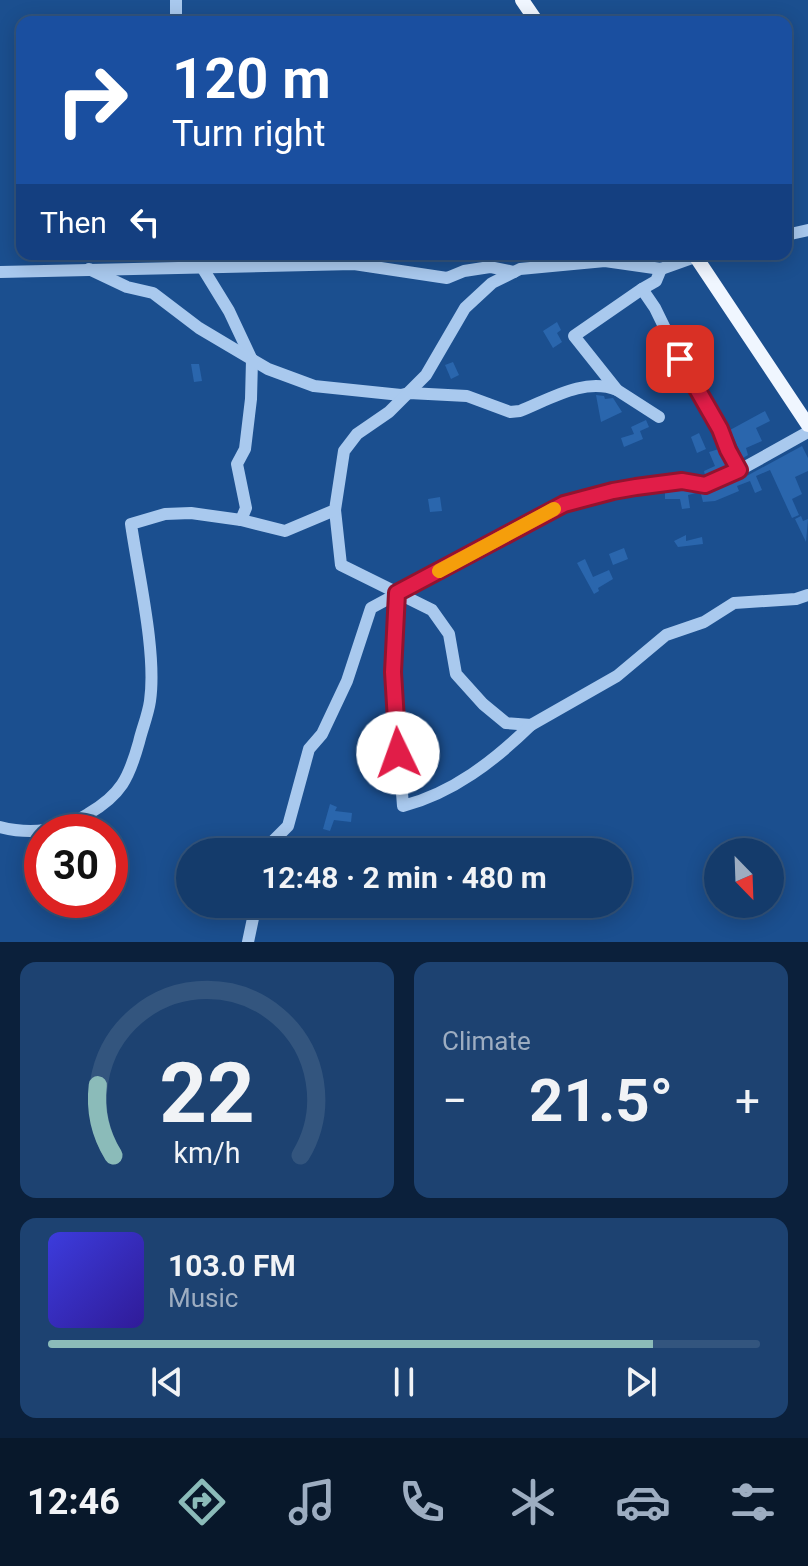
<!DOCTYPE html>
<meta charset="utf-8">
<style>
:root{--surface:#143b6b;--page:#1d4271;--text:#f1f3f6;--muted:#9dadc1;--line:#33557e;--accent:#8bbbb9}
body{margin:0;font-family:Roboto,sans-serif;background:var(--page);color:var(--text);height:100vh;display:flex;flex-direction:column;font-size:30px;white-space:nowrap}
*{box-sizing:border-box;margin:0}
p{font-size:26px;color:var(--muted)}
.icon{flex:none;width:44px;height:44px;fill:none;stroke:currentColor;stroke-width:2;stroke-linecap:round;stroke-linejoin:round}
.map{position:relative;height:942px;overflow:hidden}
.drawer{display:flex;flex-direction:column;gap:20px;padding:20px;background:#0b203b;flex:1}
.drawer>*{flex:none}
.banner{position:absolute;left:16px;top:16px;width:776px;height:244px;border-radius:16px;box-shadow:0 4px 20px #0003,0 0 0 2px var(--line);background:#1a4fa0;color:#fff;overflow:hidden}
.needle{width:52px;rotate:157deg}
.controls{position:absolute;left:704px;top:838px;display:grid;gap:16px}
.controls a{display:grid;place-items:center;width:80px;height:80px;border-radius:50%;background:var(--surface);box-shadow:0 4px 20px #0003,0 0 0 2px var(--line);font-size:40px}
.speed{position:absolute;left:24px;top:814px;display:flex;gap:16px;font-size:40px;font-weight:700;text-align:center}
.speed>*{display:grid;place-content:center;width:104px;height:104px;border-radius:50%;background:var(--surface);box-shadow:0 4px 20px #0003,0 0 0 2px var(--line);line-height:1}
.speed .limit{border:12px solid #d22;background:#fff;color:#111}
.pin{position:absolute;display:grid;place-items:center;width:68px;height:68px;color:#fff;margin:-34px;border-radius:16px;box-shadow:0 4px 12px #0006}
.me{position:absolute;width:88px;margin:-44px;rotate:357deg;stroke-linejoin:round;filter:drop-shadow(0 0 6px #0008)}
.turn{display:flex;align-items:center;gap:28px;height:168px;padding:0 24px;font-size:36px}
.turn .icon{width:104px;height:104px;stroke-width:2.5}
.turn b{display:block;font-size:56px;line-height:68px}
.then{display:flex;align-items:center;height:76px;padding:0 24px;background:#0003;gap:16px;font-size:30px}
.big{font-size:60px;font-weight:700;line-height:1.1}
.drawer .card{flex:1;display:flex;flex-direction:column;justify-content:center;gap:12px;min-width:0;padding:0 28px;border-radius:16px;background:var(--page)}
.drawer .dial{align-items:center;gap:0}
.dial svg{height:208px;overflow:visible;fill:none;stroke:var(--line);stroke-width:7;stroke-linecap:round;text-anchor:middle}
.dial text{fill:var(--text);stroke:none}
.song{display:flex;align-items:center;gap:24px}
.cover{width:96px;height:96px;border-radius:12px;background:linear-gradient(135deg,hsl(240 70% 55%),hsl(250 70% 35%))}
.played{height:8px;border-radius:4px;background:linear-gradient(90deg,var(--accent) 85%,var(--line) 85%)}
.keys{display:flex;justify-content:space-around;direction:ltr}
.heat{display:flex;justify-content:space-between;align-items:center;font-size:44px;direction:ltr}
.drawer .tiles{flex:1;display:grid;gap:20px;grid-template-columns:1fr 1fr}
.card:last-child{grid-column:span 2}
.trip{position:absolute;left:176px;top:838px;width:456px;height:80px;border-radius:40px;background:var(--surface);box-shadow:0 4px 20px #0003,0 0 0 2px var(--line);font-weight:700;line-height:80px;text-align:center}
.dock{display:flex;height:128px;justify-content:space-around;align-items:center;background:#08182b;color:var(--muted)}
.dock .icon{width:56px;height:56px}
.dock .selected{color:var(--accent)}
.dock b{font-size:36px;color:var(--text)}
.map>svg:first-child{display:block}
</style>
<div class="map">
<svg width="808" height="942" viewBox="0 0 808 942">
<rect width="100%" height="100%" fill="#1b4f8f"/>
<g fill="#2a66ad">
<polygon points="557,322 561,330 557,333 562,342 553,348 543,331"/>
<polygon points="698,354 708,376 703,379 689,358"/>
<polygon points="453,362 459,375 451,379 445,365"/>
<polygon points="191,364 199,364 202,381 194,382"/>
<polygon points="596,395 604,396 605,399 613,398 622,412 601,422"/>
<polygon points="765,411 770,421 756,428 762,441 746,448 748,455 743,458 730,430"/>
<polygon points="646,420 649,427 640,431 643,439 624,447 621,438 634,434 631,427"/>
<polygon points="699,433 706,449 697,453 691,437"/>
<polygon points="802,446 808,458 808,471 795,477 802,494 792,499 799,515 792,518 770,470 756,476 762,490 755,493 750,481 737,486 739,491 715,501 703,502 701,494 709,493 743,478"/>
<polygon points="719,449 727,465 705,475 704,471 715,466 709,452"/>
<polygon points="682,490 696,493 688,495 690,508 682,509 680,499 665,499 665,493"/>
<polygon points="440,497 442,511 430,512 428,499"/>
<polygon points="801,516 803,521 808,519 806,542 795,519"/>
<polygon points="686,535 686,541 702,537 703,544 678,547 674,541"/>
<polygon points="624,548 628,559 613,565 609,554"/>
<polygon points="585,559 593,577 609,570 613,579 598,588 599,591 594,594 577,563"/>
<polygon points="330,804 337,807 335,811 352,813 351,822 334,820 330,831 323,829"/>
</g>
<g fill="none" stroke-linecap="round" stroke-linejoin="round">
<g stroke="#a9c9ee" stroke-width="12">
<polyline points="176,0 176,22"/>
<polyline points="786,235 808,230"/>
<polyline points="194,254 229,311 252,360 251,399 245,449 237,464 246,508 241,520"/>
<path d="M89,269L127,287L153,293L199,328L268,369L314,386L401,395L409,393L467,396L510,412L520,411C550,399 585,377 617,390"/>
<polyline points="661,269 656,281 642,289 655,308 692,384 720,429 739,470"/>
<polyline points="0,272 354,264 447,278 464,271 490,267 514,272"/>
<polyline points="642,289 574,336 617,390 659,417"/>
<polyline points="335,510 341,565 432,610 449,634 456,674 483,704 506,723 531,725 617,676 666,635 704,622 734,603 796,599 808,595"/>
<path d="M397,593L393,672L403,806C453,793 494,761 531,725"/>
<path d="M0,827C31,835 61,831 88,814C121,795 129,778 139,742C142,729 148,715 150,701C157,653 138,573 131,524L165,514L191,513L241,520L285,531L335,510L344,451L357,434L389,412L426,375L465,308L492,283L520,269L605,261L661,269L703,254"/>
<polyline points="266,852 267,847 288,826 309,749 322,734 347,681 371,608 564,504 613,491 682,481 705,485 747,466 808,432"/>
<polyline points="248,942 256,904"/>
</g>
<g stroke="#f0f6ff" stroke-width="14">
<polyline points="522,0 537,22"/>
<polyline points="694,254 808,425"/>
</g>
</g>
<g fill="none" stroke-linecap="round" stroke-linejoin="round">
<defs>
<polyline id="route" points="398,753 393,672 397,593 564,504 613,491 636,487 682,481 705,485 739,470 728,450 720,429 680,359"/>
</defs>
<use href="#route" stroke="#92132f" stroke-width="20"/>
<use href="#route" stroke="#e11d48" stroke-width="14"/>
<polyline stroke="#f59e0b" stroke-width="14" points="439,571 554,509"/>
</g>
</svg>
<div class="controls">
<a><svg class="needle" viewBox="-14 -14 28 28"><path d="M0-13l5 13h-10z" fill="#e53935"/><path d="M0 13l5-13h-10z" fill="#9dadc1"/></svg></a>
</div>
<div class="speed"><div class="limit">30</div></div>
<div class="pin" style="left:680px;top:359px;background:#d93025"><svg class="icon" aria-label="arrive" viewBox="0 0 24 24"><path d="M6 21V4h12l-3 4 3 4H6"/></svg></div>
<svg class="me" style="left:398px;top:753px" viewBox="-20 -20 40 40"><circle r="19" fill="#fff"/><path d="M0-13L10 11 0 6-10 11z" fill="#e11d48"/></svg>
<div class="trip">12:48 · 2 min · 480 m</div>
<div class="banner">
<div class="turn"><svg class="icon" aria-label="right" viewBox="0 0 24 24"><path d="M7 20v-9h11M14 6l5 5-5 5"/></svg><div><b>120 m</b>Turn right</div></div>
<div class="then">Then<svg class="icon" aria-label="left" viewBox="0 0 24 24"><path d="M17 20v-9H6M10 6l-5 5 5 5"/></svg></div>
</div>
</div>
<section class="drawer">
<div class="tiles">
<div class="card dial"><svg viewBox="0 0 100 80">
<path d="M14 69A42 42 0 1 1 86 69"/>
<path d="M14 69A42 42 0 0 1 8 42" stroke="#8bbbb9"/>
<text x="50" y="56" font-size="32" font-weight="700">22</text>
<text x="50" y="72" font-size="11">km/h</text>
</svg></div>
<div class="card"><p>Climate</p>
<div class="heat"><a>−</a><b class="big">21.5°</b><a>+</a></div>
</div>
<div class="card">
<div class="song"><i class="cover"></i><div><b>103.0 FM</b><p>Music</p></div></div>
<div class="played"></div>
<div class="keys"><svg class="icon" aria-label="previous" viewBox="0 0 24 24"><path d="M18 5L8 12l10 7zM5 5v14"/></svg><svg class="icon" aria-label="pause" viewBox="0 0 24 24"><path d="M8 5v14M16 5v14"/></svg><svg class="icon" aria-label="next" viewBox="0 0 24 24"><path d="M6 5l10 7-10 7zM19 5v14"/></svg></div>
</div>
</div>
</section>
<nav class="dock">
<b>12:46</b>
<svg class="icon selected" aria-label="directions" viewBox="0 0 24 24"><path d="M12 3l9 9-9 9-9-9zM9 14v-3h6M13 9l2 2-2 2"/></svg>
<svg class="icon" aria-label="music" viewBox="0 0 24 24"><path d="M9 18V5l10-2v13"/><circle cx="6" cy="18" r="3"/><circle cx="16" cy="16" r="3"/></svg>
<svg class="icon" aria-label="phone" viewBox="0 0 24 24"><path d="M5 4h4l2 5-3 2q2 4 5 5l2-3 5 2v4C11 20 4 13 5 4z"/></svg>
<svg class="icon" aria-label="climate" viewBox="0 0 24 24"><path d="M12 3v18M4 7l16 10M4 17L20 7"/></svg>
<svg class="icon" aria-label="car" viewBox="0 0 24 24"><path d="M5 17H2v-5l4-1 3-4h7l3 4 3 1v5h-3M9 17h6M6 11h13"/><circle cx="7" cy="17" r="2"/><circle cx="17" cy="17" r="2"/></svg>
<svg class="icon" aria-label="filters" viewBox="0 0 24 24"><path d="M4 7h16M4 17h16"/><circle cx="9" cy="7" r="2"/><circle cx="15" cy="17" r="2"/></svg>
</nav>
